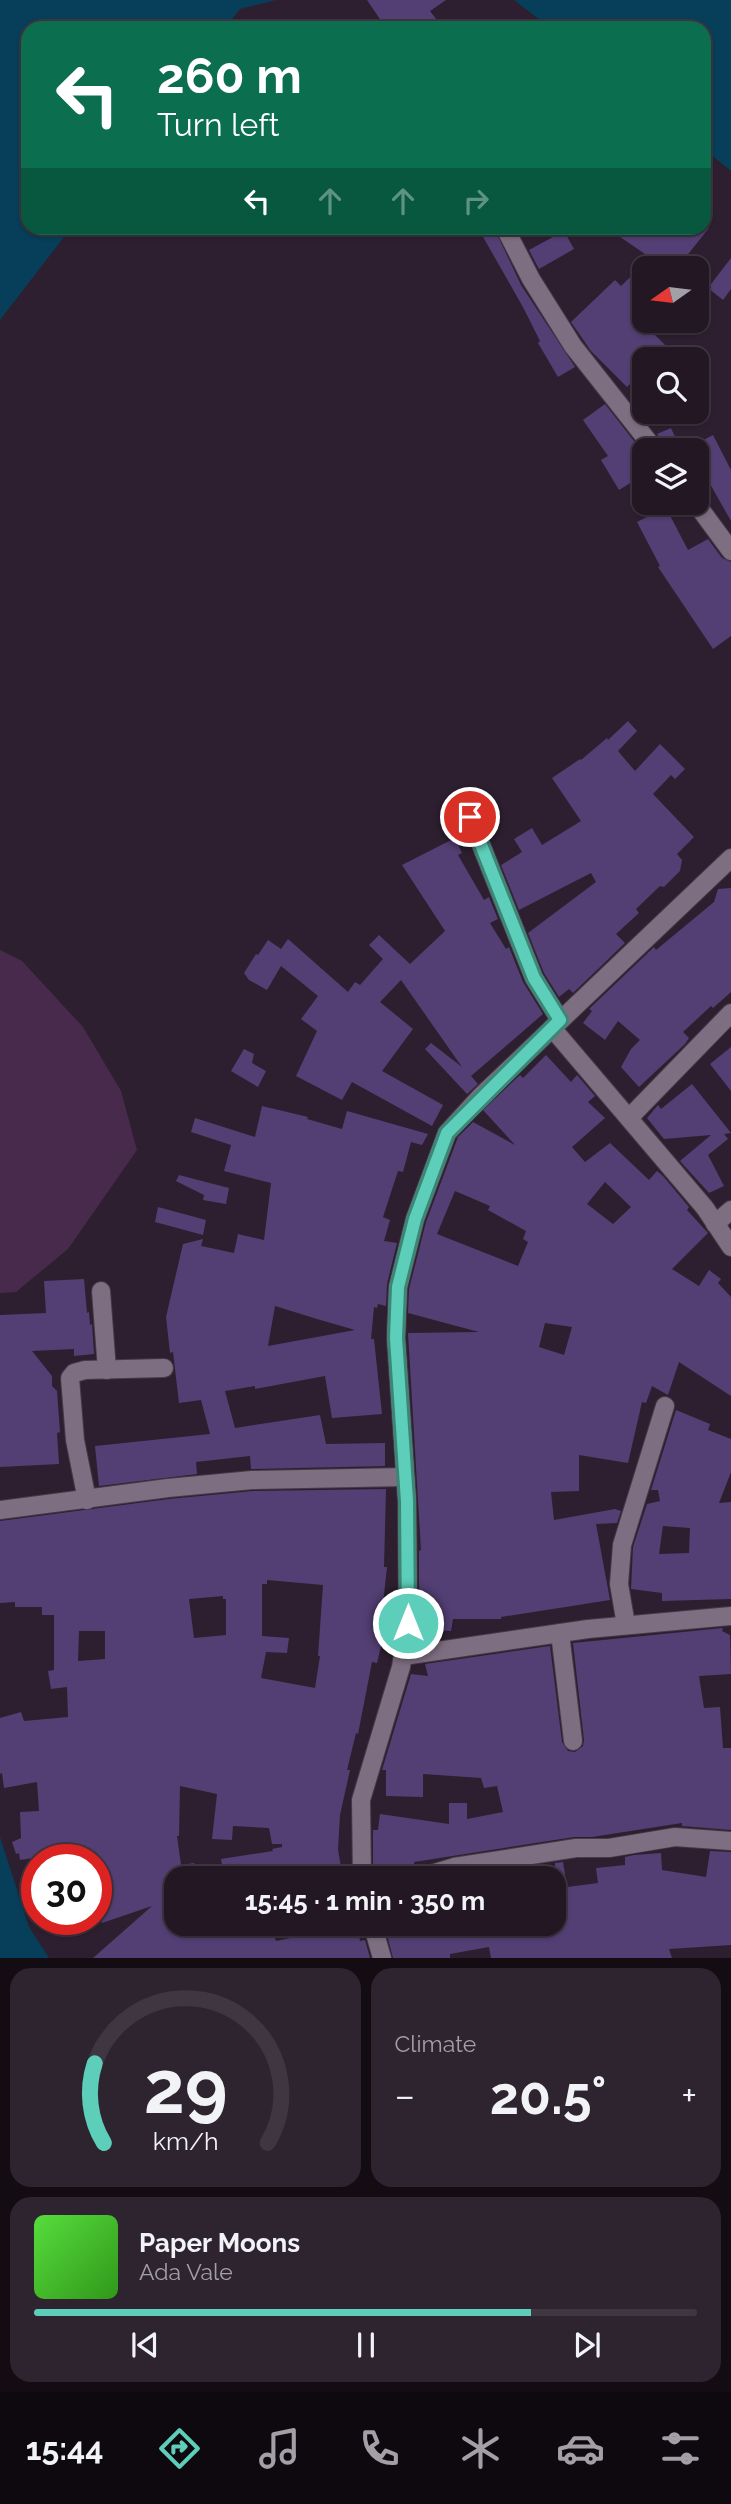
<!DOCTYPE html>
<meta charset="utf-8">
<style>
:root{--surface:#221723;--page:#2e2430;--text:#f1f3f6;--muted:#a29fa6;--line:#3f3641;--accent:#5dceb9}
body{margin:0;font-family:Raleway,sans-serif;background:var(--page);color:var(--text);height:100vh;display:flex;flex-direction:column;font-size:26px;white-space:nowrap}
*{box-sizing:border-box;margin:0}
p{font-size:23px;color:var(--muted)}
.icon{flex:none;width:38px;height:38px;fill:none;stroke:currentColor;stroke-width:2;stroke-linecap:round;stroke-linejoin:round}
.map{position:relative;height:1958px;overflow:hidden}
.side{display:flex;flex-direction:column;gap:10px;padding:10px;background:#130d13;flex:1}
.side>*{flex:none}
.hud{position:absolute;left:21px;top:21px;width:690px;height:214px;border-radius:21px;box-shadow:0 2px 5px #0004,0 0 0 2px var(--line);background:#0b6e4f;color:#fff;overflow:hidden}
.needle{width:46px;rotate:256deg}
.controls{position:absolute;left:632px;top:256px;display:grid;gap:14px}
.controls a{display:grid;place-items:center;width:77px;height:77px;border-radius:14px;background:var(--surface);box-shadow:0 2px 5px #0004,0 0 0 2px var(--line);font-size:35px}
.speed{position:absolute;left:21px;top:1844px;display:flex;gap:14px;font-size:35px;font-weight:700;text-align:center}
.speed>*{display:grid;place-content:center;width:91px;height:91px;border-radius:50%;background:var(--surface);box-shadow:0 2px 5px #0004,0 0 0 2px var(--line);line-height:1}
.speed .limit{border:10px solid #d22;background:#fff;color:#111}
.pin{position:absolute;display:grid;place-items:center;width:60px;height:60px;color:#fff;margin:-30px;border:4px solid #fff;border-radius:50%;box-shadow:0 2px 7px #0007}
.me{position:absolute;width:77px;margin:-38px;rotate:0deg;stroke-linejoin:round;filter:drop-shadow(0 0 5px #0008)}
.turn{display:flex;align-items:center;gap:24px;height:147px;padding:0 21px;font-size:32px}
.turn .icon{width:91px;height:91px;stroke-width:2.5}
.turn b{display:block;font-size:49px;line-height:60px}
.lanes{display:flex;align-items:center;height:66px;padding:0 21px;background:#0003;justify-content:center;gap:35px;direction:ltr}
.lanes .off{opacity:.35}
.big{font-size:52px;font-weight:700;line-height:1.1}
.side .widget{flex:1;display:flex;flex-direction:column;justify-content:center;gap:10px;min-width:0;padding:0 24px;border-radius:21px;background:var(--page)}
.side .dial{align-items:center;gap:0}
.dial svg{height:182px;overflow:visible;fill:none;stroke:var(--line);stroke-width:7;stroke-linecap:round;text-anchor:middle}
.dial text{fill:var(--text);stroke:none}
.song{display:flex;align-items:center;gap:21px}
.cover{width:84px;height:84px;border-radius:10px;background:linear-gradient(135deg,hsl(110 70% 55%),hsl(110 70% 35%))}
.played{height:7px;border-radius:4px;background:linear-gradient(90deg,var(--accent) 75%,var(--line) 75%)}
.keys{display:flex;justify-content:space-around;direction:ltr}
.heat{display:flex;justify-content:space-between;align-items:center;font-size:38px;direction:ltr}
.side .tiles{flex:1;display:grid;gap:10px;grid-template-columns:1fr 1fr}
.widget:last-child{grid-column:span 2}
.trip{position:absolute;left:164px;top:1866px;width:402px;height:70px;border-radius:21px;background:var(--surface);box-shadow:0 2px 5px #0004,0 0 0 2px var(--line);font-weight:700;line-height:70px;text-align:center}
.tab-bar{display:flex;height:112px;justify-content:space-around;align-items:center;background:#0e090e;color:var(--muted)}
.tab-bar .icon{width:49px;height:49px}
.tab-bar .active{color:var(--accent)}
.tab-bar b{font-size:32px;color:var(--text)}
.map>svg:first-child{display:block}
</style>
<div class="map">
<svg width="731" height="1958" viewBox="0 0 731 1958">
<rect width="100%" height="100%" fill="#2d1f2f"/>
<polygon fill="#472a4c" points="0,950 22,961 83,1027 121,1091 137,1150 68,1249 16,1292 0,1293"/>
<g fill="#073e59">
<polygon points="0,0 276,0 240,9 225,28 28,28 28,228 71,228 0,320"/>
<polygon points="514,0 731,0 731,171 704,149 704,28 550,28"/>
<polygon points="0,1837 29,1927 49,1958 0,1958"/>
</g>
<g fill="#533f73" fill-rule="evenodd">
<polygon points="367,0 446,0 430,11 443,28 386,28"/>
<polygon points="478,228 494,228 521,285 575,367 558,377 538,343 540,341 524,309"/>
<polygon points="607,228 709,228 677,268 644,268 644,320 661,320 650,330 667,347 655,359 644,359 644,370 627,387 591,351 571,322 615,280 621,286 648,260 643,256 645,254"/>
<polygon points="564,231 574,249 539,269 529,250"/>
<polygon points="731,258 731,289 723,300 708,288"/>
<polygon points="605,404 644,454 644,502 632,482 619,490 601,460 608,456 583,420"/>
<polygon points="671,428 681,450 666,450 657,434"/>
<polygon points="713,435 731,470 731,521 705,475 696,480 696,444"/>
<polygon points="644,502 663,502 688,550 708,539 722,558 731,562 731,636 713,649 658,567 660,566 637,522 651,515"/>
<polygon points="628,721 637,731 618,751 635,771 660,744 685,769 675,779 671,775 653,794 694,837 677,854 682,860 680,871 664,887 660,886 636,909 639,913 616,934 625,943 573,993 569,989 559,997 544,973 528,933 596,882 591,873 519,910 501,865 522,852 514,839 532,828 542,845 581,821 552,778 580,759 581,760 607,738 608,740"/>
<polygon points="455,838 462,853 458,855 484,900 489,897 498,919 490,923 506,949 509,947 523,982 543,1014 471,1076 478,1084 467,1094 425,1049 431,1043 462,1067 401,980 380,1002 413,1029 382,1071 443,1105 432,1126 352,1082 342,1100 296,1076 317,1031 301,1019 318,996 281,966 267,990 249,980 244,973 256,954 258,955 268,940 281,949 288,939 348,992 355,982 360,985 383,959 369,945 379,935 410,964 445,931 402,865"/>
<polygon points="731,888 731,992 713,1008 711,1006 683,1032 689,1038 685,1044 639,1087 621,1067 631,1049 640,1040 618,1021 605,1040 583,1023 592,1011 589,1009 654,947 656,950 714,902 718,889"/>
<polygon points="731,1047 731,1091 710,1064"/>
<polygon points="244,1049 254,1054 252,1063 266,1071 258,1087 231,1071"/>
<path d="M546,1055L571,1082L577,1075L595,1096L588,1102L605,1118L572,1147L585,1162L610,1143L649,1180L657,1171L663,1176L689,1207L687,1210L708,1233L672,1269L699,1286L709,1270L721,1279L718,1283L731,1297V1396L679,1362L668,1395L652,1386L646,1403L642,1402L628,1463L579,1455V1491L551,1492L554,1520L615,1509L621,1511L617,1523L596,1524L610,1600L501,1617V1619H453L451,1631L419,1629V1551L421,1550L408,1333L479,1332L408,1313L409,1289L426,1222L458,1137L473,1122L515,1145L483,1110L520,1075L523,1078ZM605,1182L631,1207L613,1224L587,1204ZM455,1191L490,1206L488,1210L526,1231L523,1239L528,1242L518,1266L437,1234ZM545,1323L572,1327L564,1355L539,1347Z"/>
<polygon points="692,1084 731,1133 724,1134 728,1139 708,1155 724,1186 709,1193 680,1161 711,1135 664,1139 647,1118 658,1105 661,1109"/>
<path d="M262,1106L308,1117L307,1119L342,1129L347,1111L428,1134L422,1145L411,1142L403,1172L398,1171L383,1217L390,1220L384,1241L397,1243L387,1284L386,1306L378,1304L377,1308L374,1307L371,1339H374L382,1414L332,1418L325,1376L255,1389V1386L225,1391L235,1428L320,1415L326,1444L385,1443V1466L251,1469L250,1456L196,1462L197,1474L99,1486L95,1446L210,1434L201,1400L179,1403L173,1352L170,1353L166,1317L183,1244L203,1239L201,1246L234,1253L238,1234L264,1240L271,1183L224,1171L231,1145L191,1132L195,1118L255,1137ZM275,1306L317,1319L355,1330L268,1346Z"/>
<polygon points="179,1175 229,1188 226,1204 203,1200 204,1195 176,1181"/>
<polygon points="158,1207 206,1220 203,1235 155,1222"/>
<polygon points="84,1279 87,1313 89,1312 90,1325 92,1324 94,1354 74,1356 74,1349 32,1351 52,1376 52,1386 57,1391 60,1432 57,1433 59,1464 0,1467 0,1315 46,1313 44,1281"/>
<path d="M676,1410L710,1424L708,1430L731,1439V1472L719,1503L731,1502V1599L662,1601V1593L631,1589L633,1547L647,1504L660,1501L658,1490H651ZM663,1526L690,1528L689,1553L659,1554Z"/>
<path d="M386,1489L384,1567H387L382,1613H389L377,1663L372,1662L358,1734L356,1733L347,1770H350L340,1815L338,1850L343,1878H224L221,1859L273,1851L272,1849L282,1847V1844H272L269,1828L233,1826L232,1840L212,1839L217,1794L180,1786L179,1836H177L181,1865L194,1863L197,1878H177V1923H270L276,1941L309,1934L308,1923H357L360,1941L365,1940L370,1958H93L152,1906L102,1923L96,1907V1860H35L34,1858L20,1860L19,1853L16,1854L12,1842L21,1838L20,1812L39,1811L37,1782L4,1788L2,1773L0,1774V1718L21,1712L24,1721L68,1717L67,1687L51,1689L48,1671L54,1670V1615H42V1607H15V1602L0,1603V1521L169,1499L253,1491ZM267,1580L323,1585L318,1656H320L315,1688L261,1678L266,1652L287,1653L289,1638L262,1636V1584H267ZM223,1596V1599H226V1635L194,1638L189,1599ZM79,1631H105V1659L78,1661Z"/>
<polygon points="723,1628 722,1631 730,1635 731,1674 699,1676 704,1708 720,1707 723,1748 731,1748 731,1830 682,1826 682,1823 592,1837 574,1837 414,1862 414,1867 409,1871 407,1878 373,1878 373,1830 378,1830 380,1814 449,1824 449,1803 467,1803 467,1819 503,1812 497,1786 484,1788 481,1778 423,1774 423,1797 386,1796 386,1770 382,1770 411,1674 428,1676 425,1664 550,1646 562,1742 568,1751 575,1752 583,1746 584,1740 573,1643"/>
<polygon points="710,1851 731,1852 731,1945 669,1949 672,1958 491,1958 489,1947 450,1954 450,1958 393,1958 384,1923 555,1923 555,1863 563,1862 567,1887 598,1883 596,1868 625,1865 625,1857 634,1855 661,1853 662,1870 706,1877"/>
</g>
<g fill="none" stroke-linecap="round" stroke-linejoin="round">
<defs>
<g id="minor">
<polyline points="505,228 531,279 573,346 655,450"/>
<polyline points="695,502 731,551"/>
<polyline points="470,817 534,978 560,1020"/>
<polyline points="552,1028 705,1208 731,1247"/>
<polyline points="629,1118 731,1013"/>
<polyline points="715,1224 731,1210"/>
<polyline points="101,1291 107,1370"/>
<polyline points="87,1500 75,1440 70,1378 74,1373 85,1370 164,1368"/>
<polyline points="0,1510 168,1488 252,1480 405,1477"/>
<polyline points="626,1625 619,1584 622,1545 665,1406"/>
<polyline points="560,1633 573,1741"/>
<polyline points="403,1656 588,1629 731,1616"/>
<polyline points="362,1878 361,1800 401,1667 408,1623 407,1501 396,1338 398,1287 415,1219 447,1133 480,1097 731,858"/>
<polyline points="418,1878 454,1867 576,1848 609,1848 675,1837 731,1841"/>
<polyline points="372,1923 382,1958"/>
</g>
</defs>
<use href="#minor" stroke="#453a47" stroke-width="20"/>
<use href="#minor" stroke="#7e6e81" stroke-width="18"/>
</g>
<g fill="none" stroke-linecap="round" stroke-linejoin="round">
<defs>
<polyline id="route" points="408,1623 407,1501 396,1338 398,1287 415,1219 447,1133 560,1020 534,978 470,817"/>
</defs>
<use href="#route" stroke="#3c8678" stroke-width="18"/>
<use href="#route" stroke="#5dceb9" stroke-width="12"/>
</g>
</svg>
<div class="controls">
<a><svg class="needle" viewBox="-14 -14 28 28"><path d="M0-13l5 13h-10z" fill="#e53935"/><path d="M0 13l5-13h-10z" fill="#a29fa6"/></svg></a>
<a><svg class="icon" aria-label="search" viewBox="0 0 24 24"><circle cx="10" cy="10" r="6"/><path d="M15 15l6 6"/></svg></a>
<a><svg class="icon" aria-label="layers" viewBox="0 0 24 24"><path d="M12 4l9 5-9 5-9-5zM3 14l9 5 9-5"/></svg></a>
</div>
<div class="speed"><div class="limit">30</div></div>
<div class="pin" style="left:470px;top:817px;background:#d93025"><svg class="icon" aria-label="arrive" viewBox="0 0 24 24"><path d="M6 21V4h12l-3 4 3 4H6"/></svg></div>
<svg class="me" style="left:408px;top:1623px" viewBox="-20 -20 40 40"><circle r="17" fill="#5dceb9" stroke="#fff" stroke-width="3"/><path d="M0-11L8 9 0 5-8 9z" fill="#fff"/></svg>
<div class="trip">15:45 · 1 min · 350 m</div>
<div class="hud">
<div class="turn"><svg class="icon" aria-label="left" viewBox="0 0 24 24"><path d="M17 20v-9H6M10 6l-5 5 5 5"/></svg><div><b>260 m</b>Turn left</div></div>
<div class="lanes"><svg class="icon" aria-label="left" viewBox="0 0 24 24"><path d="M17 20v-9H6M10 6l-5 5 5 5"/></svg><svg class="icon off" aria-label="ahead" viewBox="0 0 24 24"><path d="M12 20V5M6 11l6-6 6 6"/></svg><svg class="icon off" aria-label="ahead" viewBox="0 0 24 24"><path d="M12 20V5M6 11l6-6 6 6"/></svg><svg class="icon off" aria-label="right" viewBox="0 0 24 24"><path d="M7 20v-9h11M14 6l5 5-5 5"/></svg></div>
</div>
</div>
<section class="side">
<div class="tiles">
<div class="widget dial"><svg viewBox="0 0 100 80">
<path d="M14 69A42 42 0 1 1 86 69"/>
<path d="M14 69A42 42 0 0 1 10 34" stroke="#5dceb9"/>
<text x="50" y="56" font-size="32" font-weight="700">29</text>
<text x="50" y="72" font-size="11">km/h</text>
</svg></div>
<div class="widget"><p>Climate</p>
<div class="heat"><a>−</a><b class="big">20.5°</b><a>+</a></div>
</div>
<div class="widget">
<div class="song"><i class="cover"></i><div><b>Paper Moons</b><p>Ada Vale</p></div></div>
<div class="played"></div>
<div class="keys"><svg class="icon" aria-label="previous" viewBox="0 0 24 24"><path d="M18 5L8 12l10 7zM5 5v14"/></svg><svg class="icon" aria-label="pause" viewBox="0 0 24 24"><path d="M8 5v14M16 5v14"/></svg><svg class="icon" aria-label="next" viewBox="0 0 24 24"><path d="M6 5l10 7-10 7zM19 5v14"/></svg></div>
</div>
</div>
</section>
<nav class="tab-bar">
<b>15:44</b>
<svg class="icon active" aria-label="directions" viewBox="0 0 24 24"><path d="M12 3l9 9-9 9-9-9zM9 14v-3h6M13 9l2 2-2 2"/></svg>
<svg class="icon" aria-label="music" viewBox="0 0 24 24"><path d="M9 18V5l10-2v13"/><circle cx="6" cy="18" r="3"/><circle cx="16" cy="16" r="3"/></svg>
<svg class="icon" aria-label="phone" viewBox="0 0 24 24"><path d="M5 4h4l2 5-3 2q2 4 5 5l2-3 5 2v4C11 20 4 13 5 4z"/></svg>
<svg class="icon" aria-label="climate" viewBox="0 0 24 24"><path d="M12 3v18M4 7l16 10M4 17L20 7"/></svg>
<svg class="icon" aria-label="car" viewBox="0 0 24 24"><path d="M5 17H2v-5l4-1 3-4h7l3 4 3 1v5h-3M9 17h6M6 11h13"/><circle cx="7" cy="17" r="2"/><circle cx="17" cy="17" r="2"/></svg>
<svg class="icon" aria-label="filters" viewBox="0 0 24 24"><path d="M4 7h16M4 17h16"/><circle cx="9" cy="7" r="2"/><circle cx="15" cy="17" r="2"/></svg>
</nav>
